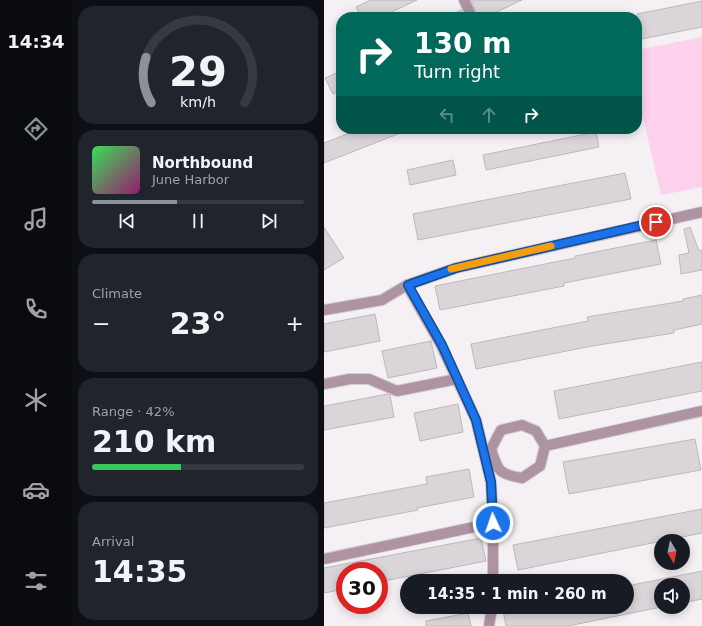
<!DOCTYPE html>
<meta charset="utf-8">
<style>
:root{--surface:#171b24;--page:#20242c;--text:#f1f3f6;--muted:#9ea1a6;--line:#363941;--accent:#8c9099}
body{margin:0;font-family:"DejaVu Sans",sans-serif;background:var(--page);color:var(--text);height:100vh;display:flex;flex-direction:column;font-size:15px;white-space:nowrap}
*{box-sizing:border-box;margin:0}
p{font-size:13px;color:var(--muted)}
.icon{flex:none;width:22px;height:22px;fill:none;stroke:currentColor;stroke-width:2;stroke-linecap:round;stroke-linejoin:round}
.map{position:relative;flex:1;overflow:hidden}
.side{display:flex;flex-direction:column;gap:6px;padding:6px;background:#0d0f14;width:252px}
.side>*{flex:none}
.top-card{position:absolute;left:12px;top:12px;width:306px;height:122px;border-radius:16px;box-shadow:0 2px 10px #0003;background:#00695c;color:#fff;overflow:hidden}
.needle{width:26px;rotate:171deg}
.tools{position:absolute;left:330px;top:534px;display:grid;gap:8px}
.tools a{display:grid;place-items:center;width:36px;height:36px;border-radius:50%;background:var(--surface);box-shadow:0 2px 10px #0003;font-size:20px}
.speed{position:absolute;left:12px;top:562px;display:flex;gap:8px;font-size:20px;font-weight:700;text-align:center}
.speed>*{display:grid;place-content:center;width:52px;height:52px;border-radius:50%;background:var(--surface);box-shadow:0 2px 10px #0003;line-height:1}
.speed .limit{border:6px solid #d22;background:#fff;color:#111}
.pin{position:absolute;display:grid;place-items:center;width:34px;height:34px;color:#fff;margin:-17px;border:2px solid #fff;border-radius:50%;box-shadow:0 1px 4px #0007}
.me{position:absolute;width:44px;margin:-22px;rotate:357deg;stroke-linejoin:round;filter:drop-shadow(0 0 3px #0008)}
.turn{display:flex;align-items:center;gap:14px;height:84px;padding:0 12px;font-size:18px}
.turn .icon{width:52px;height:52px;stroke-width:2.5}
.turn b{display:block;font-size:28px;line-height:34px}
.lanes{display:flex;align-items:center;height:38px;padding:0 12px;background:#0003;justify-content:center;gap:20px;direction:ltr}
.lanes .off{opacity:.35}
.big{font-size:30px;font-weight:600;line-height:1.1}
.side .card{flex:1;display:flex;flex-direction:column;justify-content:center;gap:6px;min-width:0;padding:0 14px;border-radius:16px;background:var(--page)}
.side .dial{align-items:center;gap:0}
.dial svg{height:104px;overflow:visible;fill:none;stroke:var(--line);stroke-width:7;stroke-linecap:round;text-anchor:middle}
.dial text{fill:var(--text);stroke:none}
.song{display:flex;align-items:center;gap:12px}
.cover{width:48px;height:48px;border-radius:6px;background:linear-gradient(135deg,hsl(130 70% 55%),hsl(320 70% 35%))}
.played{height:4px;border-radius:2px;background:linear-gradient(90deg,var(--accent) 40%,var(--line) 40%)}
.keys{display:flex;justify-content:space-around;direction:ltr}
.heat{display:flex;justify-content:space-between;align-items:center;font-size:22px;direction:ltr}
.charge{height:6px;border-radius:3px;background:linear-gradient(90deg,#34c759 42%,var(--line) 0)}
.trip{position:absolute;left:76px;top:574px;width:234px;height:40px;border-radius:20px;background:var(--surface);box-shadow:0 2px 10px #0003;font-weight:600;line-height:40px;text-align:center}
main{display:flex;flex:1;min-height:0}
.tab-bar{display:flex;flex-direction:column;width:72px;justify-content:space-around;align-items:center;background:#090b0e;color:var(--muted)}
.tab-bar .icon{width:28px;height:28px}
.tab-bar .on{color:var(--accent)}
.tab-bar b{font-size:18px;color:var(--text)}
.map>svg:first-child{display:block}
</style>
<main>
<nav class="tab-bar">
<b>14:34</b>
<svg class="icon on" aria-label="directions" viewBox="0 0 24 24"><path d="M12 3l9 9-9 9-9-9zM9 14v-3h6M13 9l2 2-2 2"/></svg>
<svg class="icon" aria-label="music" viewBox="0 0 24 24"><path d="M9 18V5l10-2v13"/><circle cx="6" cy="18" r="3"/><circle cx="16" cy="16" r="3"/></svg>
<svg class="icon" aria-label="phone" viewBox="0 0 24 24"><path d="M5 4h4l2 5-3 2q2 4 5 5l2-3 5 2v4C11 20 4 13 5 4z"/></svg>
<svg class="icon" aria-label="climate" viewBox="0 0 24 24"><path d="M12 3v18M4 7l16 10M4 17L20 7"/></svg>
<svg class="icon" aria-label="car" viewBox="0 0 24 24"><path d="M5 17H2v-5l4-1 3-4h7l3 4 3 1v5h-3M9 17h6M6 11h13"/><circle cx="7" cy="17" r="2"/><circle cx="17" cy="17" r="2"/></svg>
<svg class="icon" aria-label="filters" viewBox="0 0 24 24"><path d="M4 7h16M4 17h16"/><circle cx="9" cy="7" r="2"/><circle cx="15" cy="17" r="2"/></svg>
</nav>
<section class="side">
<div class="card dial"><svg viewBox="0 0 100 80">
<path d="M14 69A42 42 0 1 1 86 69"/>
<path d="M14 69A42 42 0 0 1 10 34" stroke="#8c9099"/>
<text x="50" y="56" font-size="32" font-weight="700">29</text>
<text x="50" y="72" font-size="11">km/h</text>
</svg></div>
<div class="card">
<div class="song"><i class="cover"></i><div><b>Northbound</b><p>June Harbor</p></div></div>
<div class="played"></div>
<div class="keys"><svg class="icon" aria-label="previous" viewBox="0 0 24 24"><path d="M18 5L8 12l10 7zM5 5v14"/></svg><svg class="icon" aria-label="pause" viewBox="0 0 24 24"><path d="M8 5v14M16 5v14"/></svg><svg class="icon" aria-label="next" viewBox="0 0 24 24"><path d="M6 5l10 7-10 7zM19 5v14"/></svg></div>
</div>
<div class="card"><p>Climate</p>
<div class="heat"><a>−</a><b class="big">23°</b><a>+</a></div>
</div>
<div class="card"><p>Range · 42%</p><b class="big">210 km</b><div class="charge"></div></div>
<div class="card"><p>Arrival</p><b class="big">14:35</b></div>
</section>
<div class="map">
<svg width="378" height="626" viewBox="0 0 378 626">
<rect width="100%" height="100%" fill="#f5f0f3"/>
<polygon fill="#fed2ec" points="378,37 378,187 337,195 313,92 313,50"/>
<g fill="#dad5d8" stroke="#bdb8bb">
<polygon points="47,0 93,0 57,17 37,17 32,7"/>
<polygon points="147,0 198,0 162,17 154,17"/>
<polygon points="378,1 378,27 313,40 313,14"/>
<polygon points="137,10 141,17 123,17"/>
<polygon points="17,71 17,90 9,94 1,78"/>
<polygon points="36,129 84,130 0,163 0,143"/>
<polygon points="272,132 275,147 162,170 159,155"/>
<polygon points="129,160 132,175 86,185 83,170"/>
<polygon points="301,173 307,199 94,240 89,214"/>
<polygon points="0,227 20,258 0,270"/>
<polygon points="366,227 375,251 378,250 378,270 357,274 355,255 365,253 360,229"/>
<polygon points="332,240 337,264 240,283 240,286 116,310 111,286 251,258 251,256"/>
<polygon points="378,295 378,324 350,330 350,333 268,346 152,369 147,344 264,321 263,317 359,301 359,299"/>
<polygon points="51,314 56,341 0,352 0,324"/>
<polygon points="107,341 113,368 64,378 58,351"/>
<polygon points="378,362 378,391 235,419 230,391"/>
<polygon points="64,394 66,395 70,417 0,430 0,406"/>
<polygon points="134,404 139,432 96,441 90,413"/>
<polygon points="371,439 377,470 245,494 239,462"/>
<polygon points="145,469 150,497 93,508 94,510 0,528 0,503 103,484 102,477"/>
<polygon points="378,509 378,533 194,570 189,545"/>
<polygon points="157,538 162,561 55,582 55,571 21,571 21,589 0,593 0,568"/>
<polygon points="378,571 378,599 359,603 359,585 337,585 337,607 244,626 182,626 179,610 193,607 303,607 303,586"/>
<polygon points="144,613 147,626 102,626 102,621"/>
</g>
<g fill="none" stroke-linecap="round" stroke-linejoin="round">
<defs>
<g id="minor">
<polyline points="140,0 148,17"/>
<polyline points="0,310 58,300 83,285 132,268 378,212"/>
<polyline points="0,384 26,379 45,379 73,391 133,379"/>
<path d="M198,425L212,431L221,446L216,466L198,478C174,474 174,471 167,449L177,430Z"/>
<polyline points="221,446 378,411"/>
<polyline points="0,559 169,523 167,482 152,420 117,345 83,285"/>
<polyline points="169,581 169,523"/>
<polyline points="165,626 168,607"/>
</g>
</defs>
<use href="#minor" stroke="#d0ccce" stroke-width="12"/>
<use href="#minor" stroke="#ae93a3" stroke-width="10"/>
</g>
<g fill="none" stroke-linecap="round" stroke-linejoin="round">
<defs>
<polyline id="route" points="169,523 167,482 152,420 118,345 84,285 132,268 332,222"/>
</defs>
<use href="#route" stroke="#114b97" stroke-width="10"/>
<use href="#route" stroke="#1a73e8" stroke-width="7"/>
<polyline stroke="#f59e0b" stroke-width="7" points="127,269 227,246"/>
</g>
</svg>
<div class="tools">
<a><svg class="needle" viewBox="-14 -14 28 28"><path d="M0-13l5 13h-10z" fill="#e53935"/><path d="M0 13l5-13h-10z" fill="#9ea1a6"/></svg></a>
<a><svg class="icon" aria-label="sound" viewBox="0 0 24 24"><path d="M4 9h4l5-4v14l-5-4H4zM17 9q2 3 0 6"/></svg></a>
</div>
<div class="speed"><div class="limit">30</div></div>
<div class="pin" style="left:332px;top:222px;background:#d93025"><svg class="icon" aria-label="arrive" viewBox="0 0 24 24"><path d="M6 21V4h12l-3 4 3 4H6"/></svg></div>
<svg class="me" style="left:169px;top:523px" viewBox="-20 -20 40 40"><circle r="17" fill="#1a73e8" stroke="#fff" stroke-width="3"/><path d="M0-11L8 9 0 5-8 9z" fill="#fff"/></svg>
<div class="trip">14:35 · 1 min · 260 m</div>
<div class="top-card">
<div class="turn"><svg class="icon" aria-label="right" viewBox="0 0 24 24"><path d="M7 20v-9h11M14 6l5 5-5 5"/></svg><div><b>130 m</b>Turn right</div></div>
<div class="lanes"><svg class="icon off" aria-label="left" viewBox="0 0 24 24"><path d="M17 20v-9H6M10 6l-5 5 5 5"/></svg><svg class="icon off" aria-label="ahead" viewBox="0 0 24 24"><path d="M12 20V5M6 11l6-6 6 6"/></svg><svg class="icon" aria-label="right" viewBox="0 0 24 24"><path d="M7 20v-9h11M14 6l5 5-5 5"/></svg></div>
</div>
</div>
</main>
